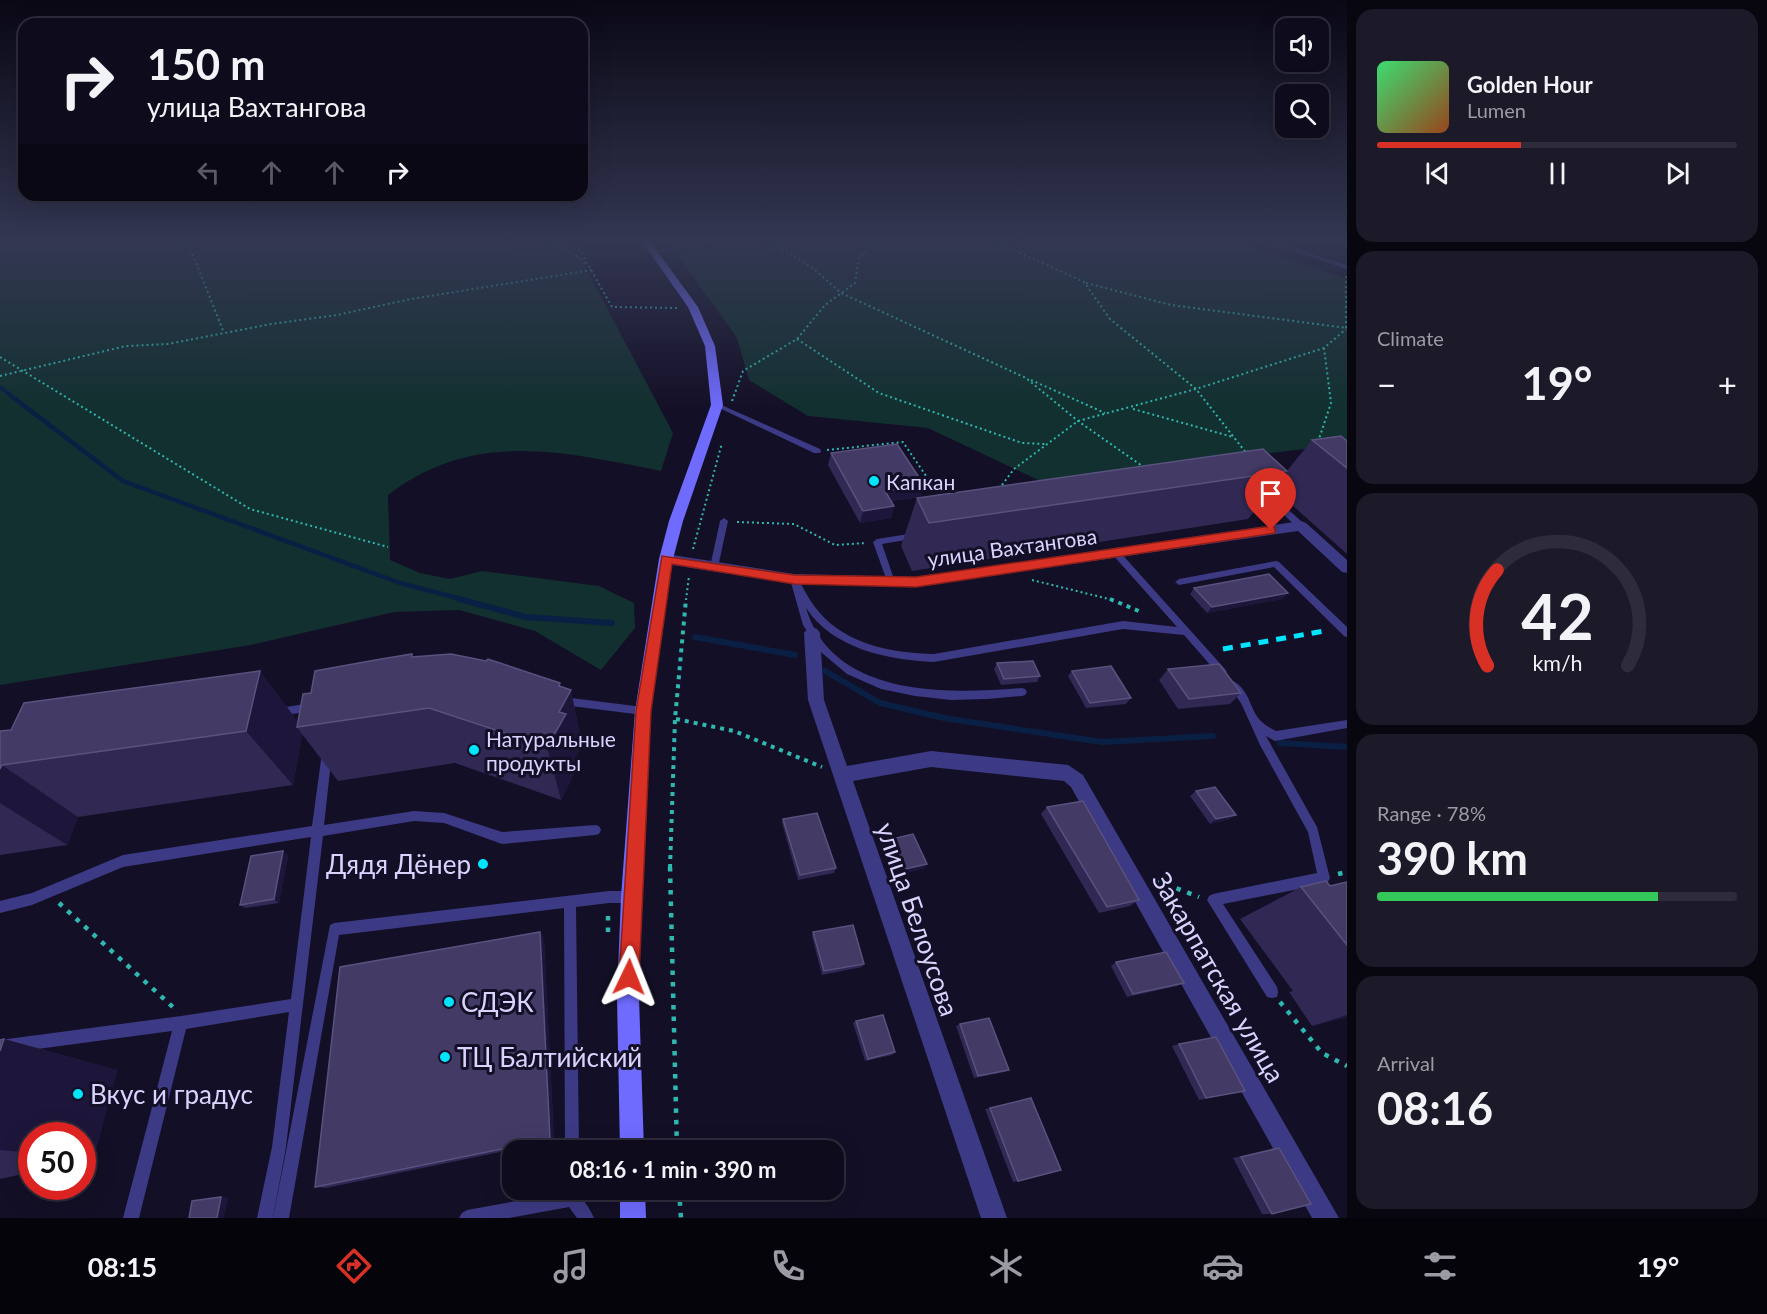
<!DOCTYPE html>
<meta charset="utf-8">
<style>
:root{--surface:#0e0b1c;--page:#1c1929;--text:#f1f3f6;--muted:#9b9ba3;--line:#2e2b3b;--accent:#d93025}
body{margin:0;font-family:Lato,sans-serif;background:var(--page);color:var(--text);height:100vh;display:flex;flex-direction:column;font-size:22px;white-space:nowrap}
*{box-sizing:border-box;margin:0}
p{font-size:20px;color:var(--muted)}
.icon{flex:none;width:33px;height:33px;fill:none;stroke:currentColor;stroke-width:2;stroke-linecap:round;stroke-linejoin:round}
.map{position:relative;flex:1;overflow:hidden}
.details{display:flex;flex-direction:column;gap:9px;padding:9px;background:#08060f;width:420px}
.details>*{flex:none}
.banner{position:absolute;left:18px;top:18px;width:570px;height:183px;border-radius:18px;box-shadow:0 6px 24px #0002,0 0 0 2px var(--line);background:#0e0b1c;color:var(--text);overflow:hidden}
.fabs{position:absolute;left:1275px;top:18px;display:grid;gap:12px}
.fabs a{display:grid;place-items:center;width:54px;height:54px;border-radius:12px;background:var(--surface);box-shadow:0 6px 24px #0002,0 0 0 2px var(--line);font-size:30px}
.speed{position:absolute;left:18px;top:1122px;display:flex;gap:12px;font-size:30px;font-weight:700;text-align:center}
.speed>*{display:grid;place-content:center;width:78px;height:78px;border-radius:50%;background:var(--surface);box-shadow:0 6px 24px #0002,0 0 0 2px var(--line);line-height:1}
.speed .limit{border:9px solid #d22;background:#fff;color:#111}
.pin{position:absolute;display:grid;place-items:center;width:51px;height:51px;color:#fff;margin:-62px -26px;border-radius:50% 50% 50% 0;rotate:-45deg;box-shadow:0 0 6px #0007}
.pin .icon{rotate:45deg}
.me{position:absolute;width:66px;margin:-33px;rotate:2deg;stroke-linejoin:round;filter:drop-shadow(0 0 4px #0008)}
.turn{display:flex;align-items:center;gap:21px;height:126px;padding:0 30px;font-size:27px}
.turn .icon{width:78px;height:78px;stroke-width:2.5}
.turn b{display:block;font-size:42px;line-height:51px}
.lanes{display:flex;align-items:center;height:57px;padding:0 30px;background:#0003;justify-content:center;gap:30px;direction:ltr}
.lanes .off{opacity:.35}
.big{font-size:45px;font-weight:700;line-height:1.1}
.details .tile{flex:1;display:flex;flex-direction:column;justify-content:center;gap:9px;min-width:0;padding:0 21px;border-radius:18px;background:var(--page)}
.details .dial{align-items:center;gap:0}
.dial svg{height:156px;overflow:visible;fill:none;stroke:var(--line);stroke-width:7;stroke-linecap:round;text-anchor:middle}
.dial text{fill:var(--text);stroke:none}
.song{display:flex;align-items:center;gap:18px}
.cover{width:72px;height:72px;border-radius:9px;background:linear-gradient(135deg,hsl(140 70% 55%),hsl(20 70% 35%))}
.played{height:6px;border-radius:3px;background:linear-gradient(90deg,var(--accent) 40%,var(--line) 40%)}
.keys{display:flex;justify-content:space-around;direction:ltr}
.heat{display:flex;justify-content:space-between;align-items:center;font-size:33px;direction:ltr}
.charge{height:9px;border-radius:4px;background:linear-gradient(90deg,#34c759 78%,var(--line) 0)}
.trip{position:absolute;left:502px;top:1140px;width:342px;height:60px;border-radius:18px;background:var(--surface);box-shadow:0 6px 24px #0002,0 0 0 2px var(--line);font-weight:700;line-height:60px;text-align:center}
.tab-bar{display:flex;height:96px;justify-content:space-around;align-items:center;background:#06040b;color:var(--muted)}
.tab-bar .icon{width:42px;height:42px}
.tab-bar .selected{color:var(--accent)}
.tab-bar b{font-size:27px;color:var(--text)}
main{display:flex;flex:1;min-height:0}
.map>svg:first-child{display:block}
</style>
<main>
<div class="map">
<svg width="1347" height="1218" viewBox="0 0 1347 1218">
<rect width="100%" height="100%" fill="#130f26"/>
<g fill="#12302f">
<path d="M0,240H571L673,433L661,471C563,452 475,429 388,495L390,560L420,573L450,579L482,571L599,586L634,603L635,628L601,670L535,631L459,610L394,612L251,645L0,685Z"/>
<polygon points="667,240 1230,240 1347,279 1347,476 1335,445 1249,456 1053,487 928,428 808,416 749,380 737,338"/>
</g>
<g fill="none" stroke-linecap="round" stroke-linejoin="round">
<polyline stroke="#0a1f44" stroke-width="4" points="0,387 12,396"/>
<polyline stroke="#0a1f44" stroke-width="4.5" points="10,395 123,481 400,583 465,600"/>
<g stroke="#0a1f44" stroke-width="6">
<polyline points="459,599 526,617 612,623"/>
<polyline points="695,637 795,655"/>
<polyline points="825,671 880,703 944,718 1102,742 1213,736"/>
<polyline points="1280,743 1347,747"/>
</g>
<g stroke="#2fb8b0" stroke-width="2" stroke-dasharray="2 3" stroke-linecap="butt">
<polyline points="187,240 224,333"/>
<polyline points="545,240 579,257 587,265"/>
<polyline points="574,240 612,307 679,308"/>
<polyline points="769,240 814,269 841,293 1026,378 1078,421 1145,468"/>
<polyline points="992,240 1084,282 1110,319 1196,389 1247,454"/>
<polyline points="1346,276 1346,328"/>
<polyline points="1086,283 1171,305 1347,328"/>
<polyline points="797,339 879,393 1022,443 1045,444"/>
<polyline points="0,357 250,509 388,547"/>
<polyline points="0,376 126,346 168,344 271,324 337,315 411,299 592,270"/>
<polyline points="1031,380 1105,413"/>
<polyline points="732,401 743,371 797,339 825,305 855,283 859,257 878,240"/>
<polyline points="1133,409 1233,437"/>
<polyline points="1318,442 1331,403 1324,348 1346,329"/>
<polyline points="827,450 903,442 941,498"/>
<polyline points="999,489 1014,469 1078,421 1196,389 1324,348"/>
<polyline points="737,522 794,524 835,545 866,543"/>
<polyline points="693,549 722,443"/>
<polyline points="1032,580 1113,600"/>
<polyline points="686,600 689,576"/>
</g>
<g stroke="#2fb8b0" stroke-width="4" stroke-dasharray="4 5" stroke-linecap="butt">
<polyline points="1110,599 1141,612"/>
<polyline points="676,719 734,731 822,767"/>
<polyline points="670,868 675,719 686,599"/>
</g>
<g stroke="#2fb8b0" stroke-width="4.5" stroke-dasharray="4.5 7" stroke-linecap="butt">
<polyline points="670,867 677,1150"/>
<polyline points="1338,874 1347,872"/>
<polyline points="1155,880 1199,897"/>
<polyline points="59,903 174,1008"/>
<polyline points="608,916 608,936"/>
<polyline points="1280,1002 1322,1053 1347,1066"/>
<polyline points="679,1190 681,1218"/>
</g>
<g fill="#3d3a85" fill-rule="evenodd">
<polygon points="714,240 726,240 653,254 650,252"/>
<polygon points="1259,240 1267,240 1347,265 1347,269"/>
<polygon points="717,403 820,449 821,451 820,453 814,453 715,406 715,404"/>
<polygon points="1259,484 1262,485 1304,524 1305,526 1304,528 1298,528 1256,489 1255,487"/>
<polygon points="724,518 728,521 718,567 714,570 710,567 720,521"/>
<polygon points="915,533 918,534 919,536 918,538 882,544 895,582 891,585 888,584 873,542 877,539"/>
<path d="M1116,550L1119,551L1225,669L1227,672L1225,675L1222,676L1219,675L1184,635L1123,629L934,662C888,660 833,649 806,608C833,698 947,694 1022,688L1025,689L1027,692L1025,695L1022,696L987,699L951,700L915,696L881,689L847,674L822,653L803,625L790,579L791,577H797C804,589 810,602 819,612C847,645 893,653 934,654L1123,621L1177,627L1113,555L1112,553L1113,551Z"/>
<polygon points="1276,561 1279,562 1347,627 1347,637 1344,636 1274,567 1179,585 1175,582 1179,579"/>
<path d="M1233,681C1250,690 1250,710 1260,720C1264,725 1271,728 1276,731L1347,720V728L1275,741L1266,736L1317,827L1330,878L1328,882L1324,884L1223,904L1277,987L1278,992L1277,997L1272,998L1267,997L1207,900L1209,896L1213,894L1317,873L1308,832L1260,745L1241,703L1228,685L1230,682Z"/>
<polygon points="563,697 643,707 647,708 648,711 647,714 643,715 563,705 559,704 558,701 559,698"/>
<polygon points="311,703 315,704 316,707 315,710 311,711 280,716 276,715 275,712 276,709 280,708"/>
<polygon points="327,748 331,750 332,753 324,825 414,811 444,813 502,832 595,825 599,826 601,830 599,834 595,835 502,844 444,823 414,821 323,836 286,1147 273,1218 257,1218 272,1147 289,1012 186,1029 139,1218 123,1218 172,1031 0,1054 0,1040 181,1016 291,999 311,837 123,867 32,905 0,913 0,901 32,893 123,855 312,826 322,753 323,750"/>
<polygon points="609,891 631,891 635,893 637,897 635,901 631,903 609,903 576,907 579,1150 565,1150 564,908 339,935 289,1218 273,1218 330,925 334,923"/>
<path d="M572,1191C582,1195 590,1209 594,1218H577L569,1207L509,1218H459L462,1213L467,1210Z"/>
</g>
<g fill="#3d3a85" fill-rule="evenodd">
<polygon points="1301,521 1306,523 1347,560 1347,573 1342,572 1298,531 916,587 794,584 666,564 659,559 666,554 794,574 916,577"/>
<polygon points="812,627 817,629 820,633 824,700 847,766 931,751 1068,765 1083,775 1339,1218 1312,1218 1071,787 1064,781 931,767 853,781 1007,1218 981,1218 808,700 804,633 807,629"/>
</g>
<g fill="#6f6bff" fill-rule="evenodd">
<polygon points="641,240 649,240 698,307 715,346 723,405 683,521 673,559 651,711 641,897 639,997 644,1150 620,1150 617,997 621,897 635,711 659,559 669,521 711,405 705,346 688,307"/>
<polygon points="620,1190 645,1190 646,1218 620,1218"/>
</g>
<polyline stroke="#00e5ff" stroke-width="5" stroke-dasharray="10 8" stroke-linecap="butt" points="1223,649 1324,631"/>
</g>
<g fill="#312854">
<polygon points="1312,440 1347,441 1347,554 1273,488"/>
<polygon points="831,453 924,485 920,497 891,501 894,506 891,518 860,523 828,465"/>
<polygon points="1287,471 1248,519 912,571 901,546 917,498"/>
<polygon points="1194,588 1288,593 1282,599 1207,613 1190,594"/>
<polygon points="414,657 561,686 571,690 582,746 575,758 577,768 561,800 455,763 338,781 302,734 293,785 78,817 67,845 0,855 0,731 298,722 311,693"/>
<polygon points="997,663 1040,676 1037,682 1001,685 994,669"/>
<polygon points="1168,669 1241,693 1230,704 1178,709 1159,680"/>
<polygon points="1072,671 1131,698 1126,704 1086,708 1068,676"/>
<polygon points="1196,791 1230,819 1210,824 1190,796"/>
<polygon points="1047,807 1139,900 1130,906 1099,913 1041,814"/>
<polygon points="783,819 836,868 834,873 798,880 782,823"/>
<polygon points="892,839 927,864 924,868 903,874 890,844"/>
<polygon points="283,851 288,856 279,903 245,908 240,905"/>
<polygon points="1347,882 1347,1017 1312,1026 1289,992 1293,991 1240,919 1301,887 1330,886"/>
<polygon points="540,932 544,940 554,1141 326,1188 315,1187"/>
<polygon points="813,932 864,964 862,967 822,975 812,936"/>
<polygon points="1116,962 1184,983 1177,986 1127,997 1111,966"/>
<polygon points="856,1021 895,1052 892,1055 865,1061 853,1023"/>
<polygon points="960,1024 1009,1070 1004,1072 974,1078 956,1026"/>
<polygon points="4,1039 117,1070 93,1160 82,1162 82,1136 32,1136 32,1172 0,1179 0,1040"/>
<polygon points="1179,1044 1245,1091 1199,1100 1172,1046"/>
<polygon points="990,1108 1018,1181 1013,1182 985,1109"/>
<polygon points="1279,1148 1272,1214 1262,1214 1233,1158 1270,1149"/>
</g>
<g fill="#1d163a">
<polygon points="924,485 920,497 882,502 885,491"/>
<polygon points="894,506 891,518 860,523 863,511"/>
<polygon points="1288,593 1282,599 1207,613 1212,607"/>
<polygon points="260,671 302,727 297,727 302,734 293,785 246,731"/>
<polygon points="560,683 564,702 571,690 582,746 575,758 577,768 561,800 547,747 559,712 559,686"/>
<polygon points="2,765 78,817 67,845 0,803 0,769"/>
<polygon points="1236,815 1230,819 1210,824 1216,819"/>
<polygon points="283,851 288,856 279,903 274,899"/>
<polygon points="927,864 924,868 903,874 906,869"/>
<polygon points="540,932 544,940 554,1141 550,1139"/>
<polygon points="1347,1015 1347,1017 1312,1026"/>
<polygon points="4,1039 117,1070 93,1160 82,1159 82,1136 32,1136 32,1153 0,1150 0,1051"/>
<polygon points="221,1197 228,1197 224,1218 217,1218"/>
</g>
<g fill="#433a66" stroke="#5a527e" stroke-width="1.5">
<polygon points="1341,436 1347,441 1347,468 1312,440"/>
<polygon points="897,444 924,485 885,491 894,506 863,511 831,453"/>
<polygon points="1263,449 1287,471 929,523 917,498"/>
<polygon points="1269,574 1288,593 1212,607 1194,588"/>
<polygon points="412,654 412,657 451,654 486,661 488,659 560,683 559,686 571,690 559,712 566,714 547,747 429,708 297,727 303,694 311,693 315,671 381,659"/>
<polygon points="1033,661 1040,676 1004,679 997,663"/>
<polygon points="1219,664 1241,693 1189,699 1168,669"/>
<polygon points="1111,666 1131,698 1090,703 1072,671"/>
<polygon points="260,671 246,731 2,765 0,769 0,731 11,730 24,703"/>
<polygon points="1215,787 1236,815 1216,819 1196,791"/>
<polygon points="1083,801 1139,900 1107,907 1047,807"/>
<polygon points="817,813 836,868 800,875 783,819"/>
<polygon points="913,834 927,864 906,869 892,839"/>
<polygon points="283,851 274,899 240,905 251,856"/>
<polygon points="1326,881 1330,886 1347,882 1347,945 1301,887"/>
<polygon points="853,925 864,964 824,971 813,932"/>
<polygon points="540,932 550,1139 315,1187 340,967"/>
<polygon points="1166,952 1184,983 1133,994 1116,962"/>
<polygon points="883,1015 895,1052 868,1059 856,1021"/>
<polygon points="989,1018 1009,1070 978,1076 960,1024"/>
<polygon points="1216,1037 1245,1091 1206,1098 1179,1044"/>
<polygon points="4,1039 0,1051 0,1040"/>
<polygon points="1031,1098 1061,1170 1018,1181 990,1108"/>
<polygon points="1279,1148 1311,1204 1272,1214 1241,1157"/>
<polygon points="221,1197 217,1218 189,1218 192,1201"/>
</g>
<linearGradient id="sky" x2="0" y2="1"><stop stop-color="#0a0815"/><stop offset="0.59" stop-color="#333752"/><stop offset="1" stop-color="#333752" stop-opacity="0"/></linearGradient>
<rect width="1347" height="410" fill="url(#sky)"/>
<polygon fill="#d93025" stroke="#8d1f18" stroke-width="1.5" points="1271,526 1275,527 1275,533 916,587 794,584 672,564 651,711 639,977 636,984 629,987 622,984 619,977 636,711 662,556 794,575 916,577"/>
<g fill="#00e5ff" stroke="#130f26" stroke-width="2">
<circle cx="874" cy="481" r="6"/>
<circle cx="474" cy="750" r="6"/>
<circle cx="483" cy="864" r="6"/>
<circle cx="449" cy="1002" r="6"/>
<circle cx="445" cy="1057" r="6"/>
<circle cx="78" cy="1094" r="6"/>
</g>
<g text-anchor="middle" dominant-baseline="central" stroke-width="6" stroke-linejoin="round" paint-order="stroke">
<g font-size="21" fill="#d9d4ff" stroke="#130f26" text-anchor="start">
<text x="886" y="481">Капкан</text>
<text x="486" y="738">Натуральные<tspan x="486" dy="24">продукты</tspan></text>
</g>
<g font-size="21" fill="#d9d4ff" stroke="#130f26">
<text transform="translate(1012 547) rotate(-8)">улица Вахтангова</text>
</g>
<g font-size="26" fill="#d9d4ff" stroke="#130f26" text-anchor="start">
<text x="471" y="864" text-anchor="end">Дядя Дёнер</text>
<text x="461" y="1002">СДЭК</text>
<text x="457" y="1057">ТЦ Балтийский</text>
<text x="90" y="1094">Вкус и градус</text>
</g>
<g font-size="26" fill="#d9d4ff" stroke="#130f26">
<text transform="translate(918 919) rotate(71)">улица Белоусова</text>
<text transform="translate(1219 977) rotate(60)">Закарпатская улица</text>
</g>
</g>
</svg>
<div class="fabs">
<a><svg class="icon" aria-label="sound" viewBox="0 0 24 24"><path d="M4 9h4l5-4v14l-5-4H4zM17 9q2 3 0 6"/></svg></a>
<a><svg class="icon" aria-label="search" viewBox="0 0 24 24"><circle cx="10" cy="10" r="6"/><path d="M15 15l6 6"/></svg></a>
</div>
<div class="speed"><div class="limit">50</div></div>
<div class="pin" style="left:1271px;top:530px;background:#d93025"><svg class="icon" aria-label="arrive" viewBox="0 0 24 24"><path d="M6 21V4h12l-3 4 3 4H6"/></svg></div>
<svg class="me" style="left:629px;top:977px" viewBox="-20 -20 40 40"><path d="M0-17L14 15 0 8-14 15z" fill="#d93025" stroke="#fff" stroke-width="4"/></svg>
<div class="trip">08:16 · 1 min · 390 m</div>
<div class="banner">
<div class="turn"><svg class="icon" aria-label="right" viewBox="0 0 24 24"><path d="M7 20v-9h11M14 6l5 5-5 5"/></svg><div><b>150 m</b>улица Вахтангова</div></div>
<div class="lanes"><svg class="icon off" aria-label="left" viewBox="0 0 24 24"><path d="M17 20v-9H6M10 6l-5 5 5 5"/></svg><svg class="icon off" aria-label="ahead" viewBox="0 0 24 24"><path d="M12 20V5M6 11l6-6 6 6"/></svg><svg class="icon off" aria-label="ahead" viewBox="0 0 24 24"><path d="M12 20V5M6 11l6-6 6 6"/></svg><svg class="icon" aria-label="right" viewBox="0 0 24 24"><path d="M7 20v-9h11M14 6l5 5-5 5"/></svg></div>
</div>
</div>
<section class="details">
<div class="tile">
<div class="song"><i class="cover"></i><div><b>Golden Hour</b><p>Lumen</p></div></div>
<div class="played"></div>
<div class="keys"><svg class="icon" aria-label="previous" viewBox="0 0 24 24"><path d="M18 5L8 12l10 7zM5 5v14"/></svg><svg class="icon" aria-label="pause" viewBox="0 0 24 24"><path d="M8 5v14M16 5v14"/></svg><svg class="icon" aria-label="next" viewBox="0 0 24 24"><path d="M6 5l10 7-10 7zM19 5v14"/></svg></div>
</div>
<div class="tile"><p>Climate</p>
<div class="heat"><a>−</a><b class="big">19°</b><a>+</a></div>
</div>
<div class="tile dial"><svg viewBox="0 0 100 80">
<path d="M14 69A42 42 0 1 1 86 69"/>
<path d="M14 69A42 42 0 0 1 19 20" stroke="#d93025"/>
<text x="50" y="56" font-size="32" font-weight="700">42</text>
<text x="50" y="72" font-size="11">km/h</text>
</svg></div>
<div class="tile"><p>Range · 78%</p><b class="big">390 km</b><div class="charge"></div></div>
<div class="tile"><p>Arrival</p><b class="big">08:16</b></div>
</section>
</main>
<nav class="tab-bar">
<b>08:15</b>
<svg class="icon selected" aria-label="directions" viewBox="0 0 24 24"><path d="M12 3l9 9-9 9-9-9zM9 14v-3h6M13 9l2 2-2 2"/></svg>
<svg class="icon" aria-label="music" viewBox="0 0 24 24"><path d="M9 18V5l10-2v13"/><circle cx="6" cy="18" r="3"/><circle cx="16" cy="16" r="3"/></svg>
<svg class="icon" aria-label="phone" viewBox="0 0 24 24"><path d="M5 4h4l2 5-3 2q2 4 5 5l2-3 5 2v4C11 20 4 13 5 4z"/></svg>
<svg class="icon" aria-label="climate" viewBox="0 0 24 24"><path d="M12 3v18M4 7l16 10M4 17L20 7"/></svg>
<svg class="icon" aria-label="car" viewBox="0 0 24 24"><path d="M5 17H2v-5l4-1 3-4h7l3 4 3 1v5h-3M9 17h6M6 11h13"/><circle cx="7" cy="17" r="2"/><circle cx="17" cy="17" r="2"/></svg>
<svg class="icon" aria-label="filters" viewBox="0 0 24 24"><path d="M4 7h16M4 17h16"/><circle cx="9" cy="7" r="2"/><circle cx="15" cy="17" r="2"/></svg>
<b>19°</b>
</nav>
